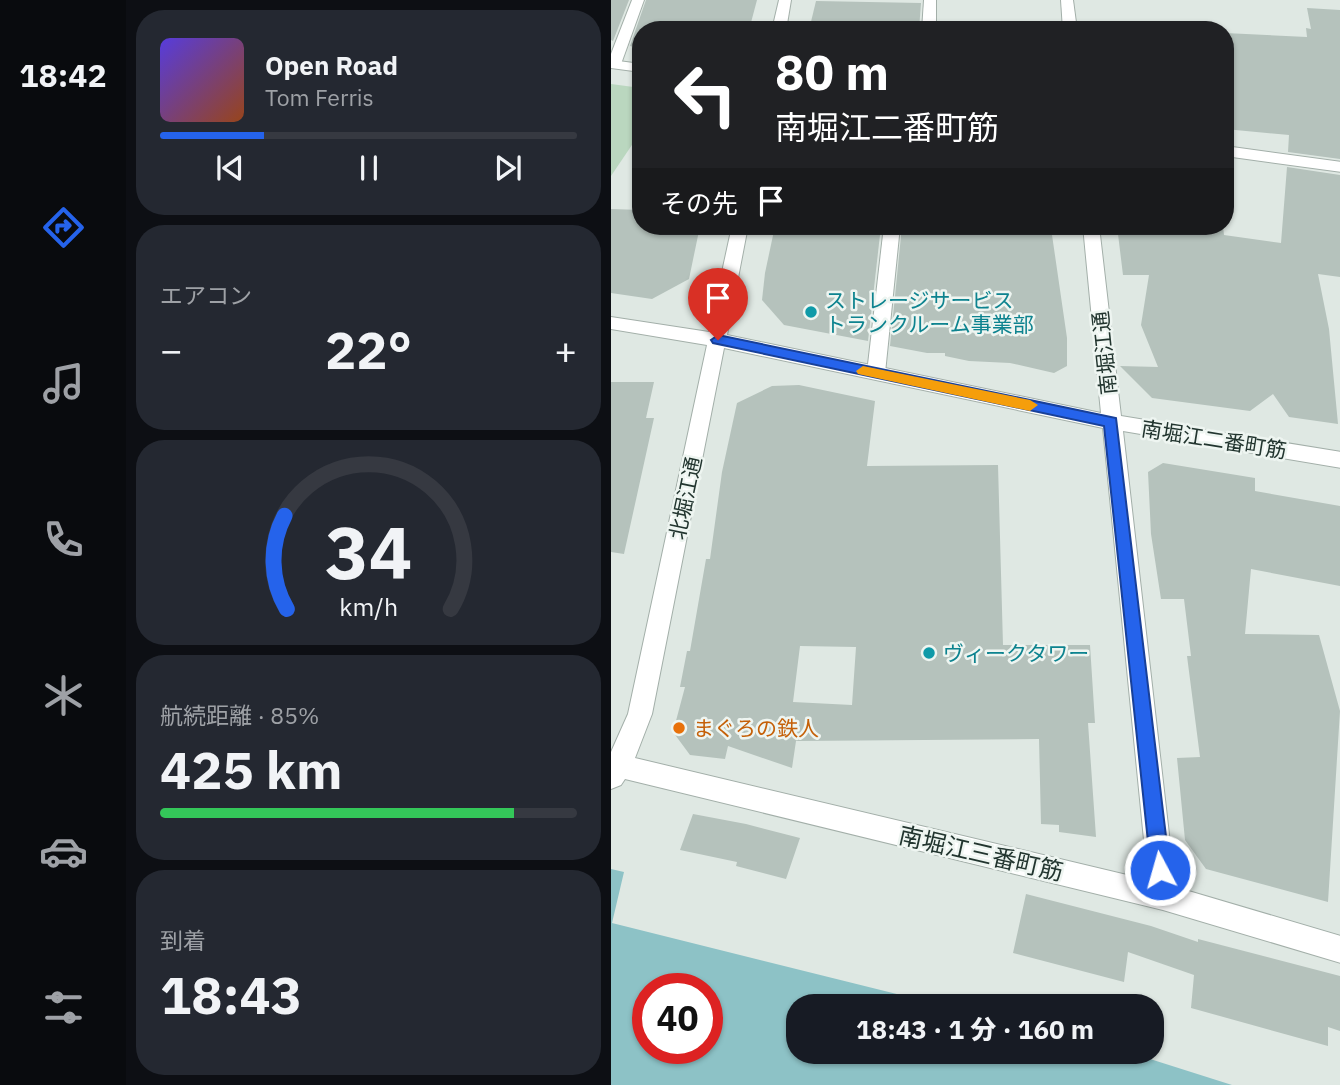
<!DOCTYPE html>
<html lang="ja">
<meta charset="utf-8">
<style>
:root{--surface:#171b24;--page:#242831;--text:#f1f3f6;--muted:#9ea1a6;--line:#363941;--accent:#2563eb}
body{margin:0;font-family:"IBM Plex Sans","Noto Sans JP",sans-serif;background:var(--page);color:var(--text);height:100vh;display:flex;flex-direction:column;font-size:26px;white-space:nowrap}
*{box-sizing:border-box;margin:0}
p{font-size:23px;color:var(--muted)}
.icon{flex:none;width:38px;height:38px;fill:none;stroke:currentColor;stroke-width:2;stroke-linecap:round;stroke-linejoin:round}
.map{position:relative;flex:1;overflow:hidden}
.details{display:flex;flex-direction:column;gap:10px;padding:10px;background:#0d0f14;width:485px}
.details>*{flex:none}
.top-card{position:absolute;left:21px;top:21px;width:602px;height:214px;border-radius:28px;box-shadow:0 2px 5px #0004;background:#202124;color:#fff;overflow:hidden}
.speed{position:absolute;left:21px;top:973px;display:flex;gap:14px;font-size:35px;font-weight:700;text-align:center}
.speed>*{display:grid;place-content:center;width:91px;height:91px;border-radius:50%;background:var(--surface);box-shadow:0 2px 5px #0004;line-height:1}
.speed .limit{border:10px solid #d22;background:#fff;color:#111}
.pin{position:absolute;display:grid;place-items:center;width:60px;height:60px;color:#fff;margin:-72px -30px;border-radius:50% 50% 50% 0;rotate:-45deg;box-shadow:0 0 7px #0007}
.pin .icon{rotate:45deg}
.me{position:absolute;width:77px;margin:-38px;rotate:354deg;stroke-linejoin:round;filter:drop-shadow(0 0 5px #0008)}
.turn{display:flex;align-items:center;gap:24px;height:147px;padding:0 28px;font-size:32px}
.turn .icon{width:91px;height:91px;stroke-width:2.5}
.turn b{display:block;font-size:49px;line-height:60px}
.then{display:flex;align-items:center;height:66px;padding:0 28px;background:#0003;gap:14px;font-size:26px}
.big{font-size:52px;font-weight:800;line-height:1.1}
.details .tile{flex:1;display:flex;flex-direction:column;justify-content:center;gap:10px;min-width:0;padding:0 24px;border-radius:28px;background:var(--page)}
.details .dial{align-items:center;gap:0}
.dial svg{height:182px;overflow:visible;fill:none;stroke:var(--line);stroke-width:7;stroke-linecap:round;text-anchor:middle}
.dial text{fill:var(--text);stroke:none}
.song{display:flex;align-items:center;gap:21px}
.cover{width:84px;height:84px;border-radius:10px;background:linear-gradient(135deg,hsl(250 70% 55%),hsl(20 70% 35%))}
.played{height:7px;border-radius:4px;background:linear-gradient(90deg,var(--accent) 25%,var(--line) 25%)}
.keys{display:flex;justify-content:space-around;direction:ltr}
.heat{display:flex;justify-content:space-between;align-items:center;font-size:38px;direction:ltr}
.charge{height:10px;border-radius:5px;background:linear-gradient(90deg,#34c759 85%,var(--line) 0)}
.trip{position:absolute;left:175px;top:994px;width:378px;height:70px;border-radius:28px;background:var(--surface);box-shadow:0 2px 5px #0004;font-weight:800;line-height:70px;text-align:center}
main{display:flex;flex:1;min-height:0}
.menu{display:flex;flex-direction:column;width:126px;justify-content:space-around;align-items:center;background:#090b0e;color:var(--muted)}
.menu .icon{width:49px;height:49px}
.menu .active{color:var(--accent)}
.menu b{font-size:32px;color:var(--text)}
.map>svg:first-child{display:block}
</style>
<main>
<nav class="menu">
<b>18:42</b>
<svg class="icon active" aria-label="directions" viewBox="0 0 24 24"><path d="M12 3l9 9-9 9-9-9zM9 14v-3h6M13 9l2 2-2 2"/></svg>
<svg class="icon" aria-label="music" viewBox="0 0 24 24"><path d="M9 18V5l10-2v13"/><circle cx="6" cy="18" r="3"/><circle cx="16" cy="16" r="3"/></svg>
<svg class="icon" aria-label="phone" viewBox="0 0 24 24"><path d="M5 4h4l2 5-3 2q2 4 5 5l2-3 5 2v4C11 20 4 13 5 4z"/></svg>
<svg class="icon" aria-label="climate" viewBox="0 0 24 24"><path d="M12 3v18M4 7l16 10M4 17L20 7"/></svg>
<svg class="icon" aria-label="car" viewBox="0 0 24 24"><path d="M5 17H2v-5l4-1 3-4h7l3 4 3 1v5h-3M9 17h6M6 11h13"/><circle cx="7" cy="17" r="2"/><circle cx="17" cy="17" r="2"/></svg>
<svg class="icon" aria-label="filters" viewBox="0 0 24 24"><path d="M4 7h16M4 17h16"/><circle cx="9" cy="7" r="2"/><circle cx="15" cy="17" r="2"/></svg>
</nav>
<section class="details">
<div class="tile">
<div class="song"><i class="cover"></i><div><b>Open Road</b><p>Tom Ferris</p></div></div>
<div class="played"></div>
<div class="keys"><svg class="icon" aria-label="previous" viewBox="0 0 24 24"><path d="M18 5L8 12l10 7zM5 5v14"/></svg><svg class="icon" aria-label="pause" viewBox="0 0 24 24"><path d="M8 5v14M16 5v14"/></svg><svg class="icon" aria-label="next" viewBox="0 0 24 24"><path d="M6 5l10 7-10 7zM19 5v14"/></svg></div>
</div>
<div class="tile"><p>エアコン</p>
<div class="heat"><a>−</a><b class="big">22°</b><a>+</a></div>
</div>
<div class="tile dial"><svg viewBox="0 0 100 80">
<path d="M14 69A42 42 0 1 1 86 69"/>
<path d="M14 69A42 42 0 0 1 13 28" stroke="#2563eb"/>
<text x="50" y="56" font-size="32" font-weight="700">34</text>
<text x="50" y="72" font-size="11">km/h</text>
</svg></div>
<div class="tile"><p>航続距離 · 85%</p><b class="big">425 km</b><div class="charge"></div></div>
<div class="tile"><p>到着</p><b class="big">18:43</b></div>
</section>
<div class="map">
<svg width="730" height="1085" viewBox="0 0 730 1085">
<rect width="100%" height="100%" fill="#dfe8e3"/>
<polygon fill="#bad7bf" points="0,84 30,88 27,136 0,176"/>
<path fill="#8dc2c6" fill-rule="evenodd" d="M0,869L13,872L1,923L334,1006H187V1052H517L621,1085H0ZM37,989H96V1048H37Z"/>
<g fill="#b5c2bc" fill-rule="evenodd">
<polygon points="0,0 18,0 2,41 0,40"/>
<polygon points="35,0 146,0 138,30 30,30 30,49 19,46"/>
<polygon points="205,1 310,3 308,30 198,30"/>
<polygon points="696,8 729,10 729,159 677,152 678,135 614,129 614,33 696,37 695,28 700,29"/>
<polygon points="676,167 729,175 729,277 707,274 718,329 727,424 678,417 662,394 639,411 541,398 509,366 547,367 530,325 538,275 512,275 506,226 612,226 613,235 670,243"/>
<polygon points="0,209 30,210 30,226 89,226 78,279 41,299 0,293"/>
<polygon points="164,226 270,226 257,341 173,325 151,300 154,273"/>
<polygon points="291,226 317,226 317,229 440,228 456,338 456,366 443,373 399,363 358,361 334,356 334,353 316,353 279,346"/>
<polygon points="0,382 43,382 35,418 43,418 13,554 0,552"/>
<path d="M188,385L264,401L256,466L387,465L392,645H479L484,723H477L485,837L448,832V825L430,824L428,739L185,741L181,768L117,746L114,759L79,755L62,732L74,687H69L76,651H79L95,559H99L111,472L126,403L161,386ZM189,646L245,647L241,705L182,702Z"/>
<polygon points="552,463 644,478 644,491 729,506 729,586 640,569 634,634 708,635 729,711 717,902 595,869 574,840 566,758 589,757 576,656 580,656 573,599 550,599 540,534 537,472"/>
<polygon points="82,814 135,824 189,838 175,879 125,866 126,862 69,850"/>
<polygon points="415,894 540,926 587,942 587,939 729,976 729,1031 717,1027 717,1046 580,1008 583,975 517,952 513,982 402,953"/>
</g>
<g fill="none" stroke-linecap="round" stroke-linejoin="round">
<defs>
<g id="minor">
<polygon points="21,0 33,0 10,64 8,67 0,67 0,54"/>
<polygon points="313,0 325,0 325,30 311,30"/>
<polygon points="273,226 289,226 274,373 272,378 258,378 256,373"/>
</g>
<g id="tertiary">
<polygon points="168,0 180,0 175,30 161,30"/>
<polygon points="450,0 462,0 466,30 452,30"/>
<polygon points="0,60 30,64 30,72 0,68"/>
<polygon points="614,146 730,162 730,172 614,156"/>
<path d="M121,226H137L116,335L490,413L472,226H488L510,416L730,452V468L512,431L564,887L730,936V963L552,910L14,779L10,785L0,789V752L17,714L96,345L0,329V317L98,332ZM113,348L492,428L537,880L24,758L41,714Z"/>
</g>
</defs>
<use href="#minor" stroke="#a3afa9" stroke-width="2"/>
<use href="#tertiary" stroke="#a3afa9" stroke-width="2"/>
<use href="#minor" fill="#fff" fill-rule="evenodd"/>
<use href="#tertiary" fill="#fff" fill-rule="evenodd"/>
</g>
<polygon fill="#2563eb" stroke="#184099" stroke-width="2" points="107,335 505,418 559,870 556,877 549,880 542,877 540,870 493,426 102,343 100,340"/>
<polygon fill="#f59e0b" points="252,366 419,400 427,405 419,411 247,374 245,371"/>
<g fill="#0f9aa8" stroke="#eef5f1" stroke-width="2.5">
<circle cx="200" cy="312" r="7"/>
<circle cx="318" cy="653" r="7"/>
</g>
<circle fill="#e8710a" stroke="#eef5f1" stroke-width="2.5" cx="68" cy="728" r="7"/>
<g text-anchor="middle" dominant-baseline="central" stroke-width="5" stroke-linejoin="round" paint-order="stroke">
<g font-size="21" fill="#0d838f" stroke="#eef5f1" text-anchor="start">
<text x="214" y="300">ストレージサービス<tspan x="214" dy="24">トランクルーム事業部</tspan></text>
<text x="332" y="653">ヴィークタワー</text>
</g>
<g font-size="21" fill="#22352f" stroke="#eef5f1">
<text transform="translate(493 353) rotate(-96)">南堀江通</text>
<text transform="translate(603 439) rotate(9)">南堀江二番町筋</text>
<text transform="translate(74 498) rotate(-78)">北堀江通</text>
</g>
<g font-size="21" fill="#c56008" stroke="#eef5f1" text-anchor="start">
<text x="82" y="728">まぐろの鉄人</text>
</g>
<g font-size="24" fill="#22352f" stroke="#eef5f1">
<text transform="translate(370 853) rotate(13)">南堀江三番町筋</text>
</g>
</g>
</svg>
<div class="speed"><div class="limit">40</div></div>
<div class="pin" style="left:107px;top:340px;background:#d93025"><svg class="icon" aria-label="arrive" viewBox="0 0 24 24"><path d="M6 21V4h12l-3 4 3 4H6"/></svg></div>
<svg class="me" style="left:549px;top:870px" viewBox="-20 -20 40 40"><circle r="17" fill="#2563eb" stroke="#fff" stroke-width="3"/><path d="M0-11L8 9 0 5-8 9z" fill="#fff"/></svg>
<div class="trip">18:43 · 1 分 · 160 m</div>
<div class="top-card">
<div class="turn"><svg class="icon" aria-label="left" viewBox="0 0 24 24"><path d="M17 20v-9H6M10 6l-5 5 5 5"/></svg><div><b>80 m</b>南堀江二番町筋</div></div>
<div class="then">その先<svg class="icon" aria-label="arrive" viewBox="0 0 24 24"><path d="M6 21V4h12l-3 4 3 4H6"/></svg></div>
</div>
</div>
</main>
